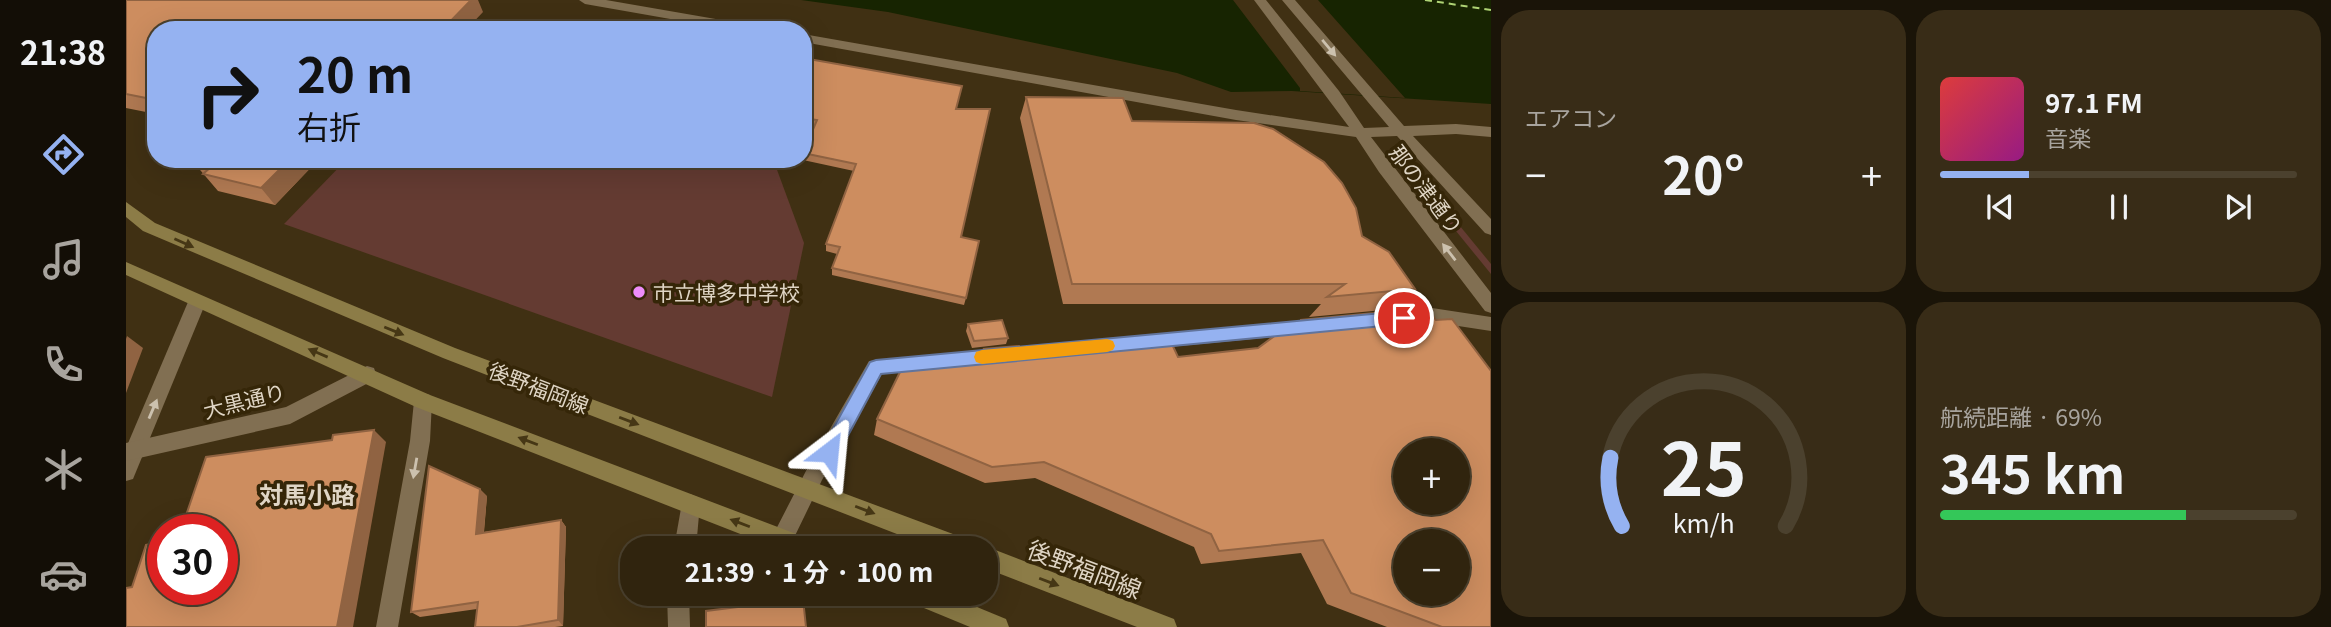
<!DOCTYPE html>
<html lang="ja">
<meta charset="utf-8">
<style>
:root{--surface:#30240e;--page:#382c17;--text:#f1f3f6;--muted:#a8a49e;--line:#4b412e;--accent:#95b2f1}
body{margin:0;font-family:Georgia,"Noto Sans JP",serif;background:var(--page);color:var(--text);height:100vh;display:flex;flex-direction:column;font-size:26px;white-space:nowrap}
*{box-sizing:border-box;margin:0}
p{font-size:23px;color:var(--muted)}
.icon{flex:none;width:38px;height:38px;fill:none;stroke:currentColor;stroke-width:2;stroke-linecap:round;stroke-linejoin:round}
.map{position:relative;flex:1;overflow:hidden}
.details{display:flex;flex-direction:column;gap:10px;padding:10px;background:#1a1408;width:840px}
.details>*{flex:none}
.top-card{position:absolute;left:21px;top:21px;width:665px;height:147px;border-radius:28px;box-shadow:0 7px 28px #0002,0 0 0 2px var(--line);background:#95b2f1;color:#111;overflow:hidden}
.buttons{position:absolute;left:1267px;top:438px;display:grid;gap:14px}
.buttons a{display:grid;place-items:center;width:77px;height:77px;border-radius:50%;background:var(--surface);box-shadow:0 7px 28px #0002,0 0 0 2px var(--line);font-size:35px}
.speed{position:absolute;left:21px;top:514px;display:flex;gap:14px;font-size:35px;font-weight:700;text-align:center}
.speed>*{display:grid;place-content:center;width:91px;height:91px;border-radius:50%;background:var(--surface);box-shadow:0 7px 28px #0002,0 0 0 2px var(--line);line-height:1}
.speed .limit{border:10px solid #d22;background:#fff;color:#111}
.pin{position:absolute;display:grid;place-items:center;width:60px;height:60px;color:#fff;margin:-30px;border:4px solid #fff;border-radius:50%;box-shadow:0 2px 7px #0007}
.me{position:absolute;width:77px;margin:-38px;rotate:29deg;stroke-linejoin:round;filter:drop-shadow(0 0 5px #0008)}
.turn{display:flex;align-items:center;gap:24px;height:147px;padding:0 35px;font-size:32px}
.turn .icon{width:91px;height:91px;stroke-width:2.5}
.turn b{display:block;font-size:49px;line-height:60px}
.big{font-size:52px;font-weight:700;line-height:1.1}
.details .tile{flex:1;display:flex;flex-direction:column;justify-content:center;gap:10px;min-width:0;padding:0 24px;border-radius:28px;background:var(--page)}
.details .dial{align-items:center;gap:0}
.dial svg{height:182px;overflow:visible;fill:none;stroke:var(--line);stroke-width:7;stroke-linecap:round;text-anchor:middle}
.dial text{fill:var(--text);stroke:none}
.song{display:flex;align-items:center;gap:21px}
.cover{width:84px;height:84px;border-radius:10px;background:linear-gradient(135deg,hsl(0 70% 55%),hsl(310 70% 35%))}
.played{height:7px;border-radius:4px;background:linear-gradient(90deg,var(--accent) 25%,var(--line) 25%)}
.keys{display:flex;justify-content:space-around;direction:ltr}
.heat{display:flex;justify-content:space-between;align-items:center;font-size:38px;direction:ltr}
.charge{height:10px;border-radius:5px;background:linear-gradient(90deg,#34c759 69%,var(--line) 0)}
.details .tiles{flex:1;display:grid;gap:10px;grid-template-columns:repeat(2,1fr)}
.trip{position:absolute;left:494px;top:536px;width:378px;height:70px;border-radius:28px;background:var(--surface);box-shadow:0 7px 28px #0002,0 0 0 2px var(--line);font-weight:700;line-height:70px;text-align:center}
main{display:flex;flex:1;min-height:0}
.menu{display:flex;flex-direction:column;width:126px;justify-content:space-around;align-items:center;background:#130e06;color:var(--muted)}
.menu .icon{width:49px;height:49px}
.menu .active{color:var(--accent)}
.menu b{font-size:32px;color:var(--text)}
.map>svg:first-child{display:block}
</style>
<main>
<nav class="menu">
<b>21:38</b>
<svg class="icon active" aria-label="directions" viewBox="0 0 24 24"><path d="M12 3l9 9-9 9-9-9zM9 14v-3h6M13 9l2 2-2 2"/></svg>
<svg class="icon" aria-label="music" viewBox="0 0 24 24"><path d="M9 18V5l10-2v13"/><circle cx="6" cy="18" r="3"/><circle cx="16" cy="16" r="3"/></svg>
<svg class="icon" aria-label="phone" viewBox="0 0 24 24"><path d="M5 4h4l2 5-3 2q2 4 5 5l2-3 5 2v4C11 20 4 13 5 4z"/></svg>
<svg class="icon" aria-label="climate" viewBox="0 0 24 24"><path d="M12 3v18M4 7l16 10M4 17L20 7"/></svg>
<svg class="icon" aria-label="car" viewBox="0 0 24 24"><path d="M5 17H2v-5l4-1 3-4h7l3 4 3 1v5h-3M9 17h6M6 11h13"/><circle cx="7" cy="17" r="2"/><circle cx="17" cy="17" r="2"/></svg>
</nav>
<div class="map">
<svg width="1365" height="627" viewBox="0 0 1365 627">
<rect width="100%" height="100%" fill="#403013"/>
<g fill="#643b32">
<polygon points="221,159 647,159 678,243 646,397 158,224"/>
<polygon points="1289,171 1365,264 1365,274 1282,172"/>
</g>
<polygon fill="#172401" points="675,0 1365,0 1365,104 1166,91 1105,92 1051,73 762,12"/>
<polygon fill="#403013" points="1107,0 1192,0 1279,98 1174,91 1174,88"/>
<g fill="none" stroke-linecap="round" stroke-linejoin="round">
<polyline stroke="#aed374" stroke-width="2" stroke-dasharray="7 5" stroke-linecap="butt" points="1299,0 1365,10"/>
<g fill="#816f52" fill-rule="evenodd">
<polygon points="71,295 77,297 80,302 7,479 0,481 0,448 62,302 65,297"/>
<polygon points="1306,308 1365,317 1365,331 1306,322 1279,322 1276,317 1279,312"/>
<polygon points="1181,320 1187,322 1190,327 1187,332 1181,334 756,374 696,480 664,546 652,548 645,539 682,467 743,361"/>
<polygon points="297,393 304,395 306,401 304,441 272,627 250,627 284,441 288,401 290,395"/>
<polygon points="564,494 571,497 574,504 570,548 548,548 557,497"/>
<polygon points="541,593 563,593 564,627 542,627"/>
</g>
<g fill="#816f52" fill-rule="evenodd">
<polygon points="453,0 480,0 630,26 636,30 607,30 459,4"/>
<polygon points="1128,0 1140,0 1213,91 1238,128 1263,127 1156,0 1169,0 1278,126 1330,124 1365,127 1365,137 1330,134 1287,136 1365,219 1365,235 1359,233 1271,136 1245,137 1365,293 1365,313 1359,311 1253,172 1230,137 1110,120 677,42 677,34 1110,110 1223,127"/>
<polygon points="241,366 248,368 250,374 248,380 164,424 0,461 0,443 160,407"/>
</g>
<g fill="#8c7c47" fill-rule="evenodd">
<polygon points="0,202 29,223 329,348 835,537 843,540 846,548 807,548 317,358 17,231 0,217"/>
<polygon points="0,262 304,395 678,537 686,540 689,548 650,548 290,407 0,275"/>
<polygon points="859,546 1048,619 1051,627 1011,627 859,568 859,548 855,548"/>
<polygon points="778,593 817,593 880,619 883,627 844,627 781,601"/>
</g>
</g>
<g fill="#b07952">
<polygon points="0,0 357,12 30,30 30,114 0,108"/>
<polygon points="677,58 831,109 835,237 840,298 838,305 706,275 706,268 711,254 700,251 700,244 728,171 677,160 677,153 688,127 677,125"/>
<polygon points="900,97 1006,121 1236,236 1289,289 1268,309 1183,317 1195,304 937,304 894,118"/>
<polygon points="60,159 193,159 149,205 92,191 69,164 63,163"/>
<polygon points="1175,320 1365,627 1261,627 1201,604 1175,553 1075,564 1068,547 909,478 859,483 748,435 751,419 855,360 858,349 897,356 973,350 975,346 1052,357 1132,348 1168,328"/>
<polygon points="842,324 882,338 880,344 846,348 840,331"/>
<polygon points="361,496 358,532 435,520 440,527 437,626 429,627 349,627 351,609 294,617 285,612"/>
</g>
<g fill="#906342">
<polygon points="345,0 352,0 357,12 340,30 316,30"/>
<polygon points="164,159 193,159 149,205 135,188"/>
<polygon points="1,336 17,348 0,393 0,339"/>
<polygon points="248,430 260,442 227,627 211,627"/>
<polygon points="354,489 361,496 357,540 350,534"/>
<polygon points="435,520 440,527 437,626 432,620"/>
</g>
<g fill="#cd8d5f" stroke="#906342" stroke-width="2" fill-rule="evenodd">
<polygon points="0,0 345,0 316,30 30,30 30,100 0,94"/>
<polygon points="677,58 836,86 830,109 864,109 835,237 853,241 840,298 706,268 714,247 700,244 730,164 677,153 691,120 677,118"/>
<polygon points="900,97 997,98 1006,121 1128,123 1147,129 1198,162 1216,183 1230,208 1236,236 1263,252 1289,289 1201,297 1219,284 946,284"/>
<polygon points="70,159 164,159 135,188 77,174 86,166 67,162"/>
<path d="M1301,308L1310,320L1326,319L1365,371V627H1316L1225,593L1197,540L1093,551L1085,534L918,462L866,467L751,419L775,370L862,359L858,349L893,346L897,356L976,349L975,346L1044,340L1052,357L1132,348L1158,329L1175,327V320ZM1279,450H1332V502H1279ZM1279,541H1332V593H1279Z"/>
<polygon points="876,320 882,338 848,341 842,324"/>
<polygon points="248,430 211,627 0,627 0,588 6,587 20,545 37,542 37,590 96,590 96,530 55,530 80,457 206,440 207,435"/>
<polygon points="303,466 354,489 350,534 435,520 432,620 391,627 349,627 352,602 285,612"/>
<polygon points="677,599 680,627 580,627 580,611"/>
</g>
<defs><path id="oneway-solid" d="M-6-.8H1V-3.2L6.5 0L1 3.2V.8H-6Z" transform="scale(1.75)"/></defs>
<g fill="#ccc1ae">
<use href="#oneway-solid" transform="translate(1203 48) rotate(50)"/>
<use href="#oneway-solid" transform="translate(1323 252) rotate(-128)"/>
<use href="#oneway-solid" transform="translate(27 409) rotate(-67)"/>
<use href="#oneway-solid" transform="translate(289 468) rotate(100)"/>
</g>
<g fill="#463715">
<use href="#oneway-solid" transform="translate(58 243) rotate(24)"/>
<use href="#oneway-solid" transform="translate(268 331) rotate(22)"/>
<use href="#oneway-solid" transform="translate(192 353) rotate(-157)"/>
<use href="#oneway-solid" transform="translate(503 421) rotate(21)"/>
<use href="#oneway-solid" transform="translate(402 441) rotate(-159)"/>
<use href="#oneway-solid" transform="translate(739 510) rotate(21)"/>
<use href="#oneway-solid" transform="translate(614 523) rotate(-159)"/>
<use href="#oneway-solid" transform="translate(923 582) rotate(21)"/>
</g>
<polygon fill="#95b2f1" stroke="#61749d" stroke-width="2" points="1278,311 1286,318 1278,324 755,374 710,458 703,461 697,458 694,452 744,362 750,360"/>
<polygon fill="#f59e0b" points="981,339 987,341 989,346 987,350 981,352 856,364 850,362 848,357 850,352 856,350"/>
<circle fill="#ed8cf9" stroke="#352608" stroke-width="2.5" cx="513" cy="292" r="7"/>
<g text-anchor="middle" dominant-baseline="central" stroke-width="7" stroke-linejoin="round" paint-order="stroke">
<g font-size="21" fill="#dfd5c5" stroke="#352608">
<text transform="translate(1301 189) rotate(53)">那の津通り</text>
<text transform="translate(413 387) rotate(21)">後野福岡線</text>
<text transform="translate(118 400) rotate(-14)">大黒通り</text>
</g>
<g font-size="21" fill="#dfd5c5" stroke="#352608" text-anchor="start">
<text x="527" y="292">市立博多中学校</text>
</g>
<g font-size="24" font-weight="bold" fill="#dfd5c5" stroke="#352608">
<text x="181" y="493">対馬小路</text>
</g>
<g font-size="24" fill="#dfd5c5" stroke="#352608">
<text transform="translate(959 568) rotate(21)">後野福岡線</text>
</g>
</g>
</svg>
<div class="buttons">
<a>+</a>
<a>−</a>
</div>
<div class="speed"><div class="limit">30</div></div>
<div class="pin" style="left:1278px;top:318px;background:#d93025"><svg class="icon" aria-label="arrive" viewBox="0 0 24 24"><path d="M6 21V4h12l-3 4 3 4H6"/></svg></div>
<svg class="me" style="left:703px;top:452px" viewBox="-20 -20 40 40"><path d="M0-17L14 15 0 8-14 15z" fill="#95b2f1" stroke="#fff" stroke-width="4"/></svg>
<div class="trip">21:39 · 1 分 · 100 m</div>
<div class="top-card">
<div class="turn"><svg class="icon" aria-label="right" viewBox="0 0 24 24"><path d="M7 20v-9h11M14 6l5 5-5 5"/></svg><div><b>20 m</b>右折</div></div>
</div>
</div>
<section class="details">
<div class="tiles">
<div class="tile"><p>エアコン</p>
<div class="heat"><a>−</a><b class="big">20°</b><a>+</a></div>
</div>
<div class="tile">
<div class="song"><i class="cover"></i><div><b>97.1 FM</b><p>音楽</p></div></div>
<div class="played"></div>
<div class="keys"><svg class="icon" aria-label="previous" viewBox="0 0 24 24"><path d="M18 5L8 12l10 7zM5 5v14"/></svg><svg class="icon" aria-label="pause" viewBox="0 0 24 24"><path d="M8 5v14M16 5v14"/></svg><svg class="icon" aria-label="next" viewBox="0 0 24 24"><path d="M6 5l10 7-10 7zM19 5v14"/></svg></div>
</div>
<div class="tile dial"><svg viewBox="0 0 100 80">
<path d="M14 69A42 42 0 1 1 86 69"/>
<path d="M14 69A42 42 0 0 1 9 39" stroke="#95b2f1"/>
<text x="50" y="56" font-size="32" font-weight="700">25</text>
<text x="50" y="72" font-size="11">km/h</text>
</svg></div>
<div class="tile"><p>航続距離 · 69%</p><b class="big">345 km</b><div class="charge"></div></div>
</div>
</section>
</main>
